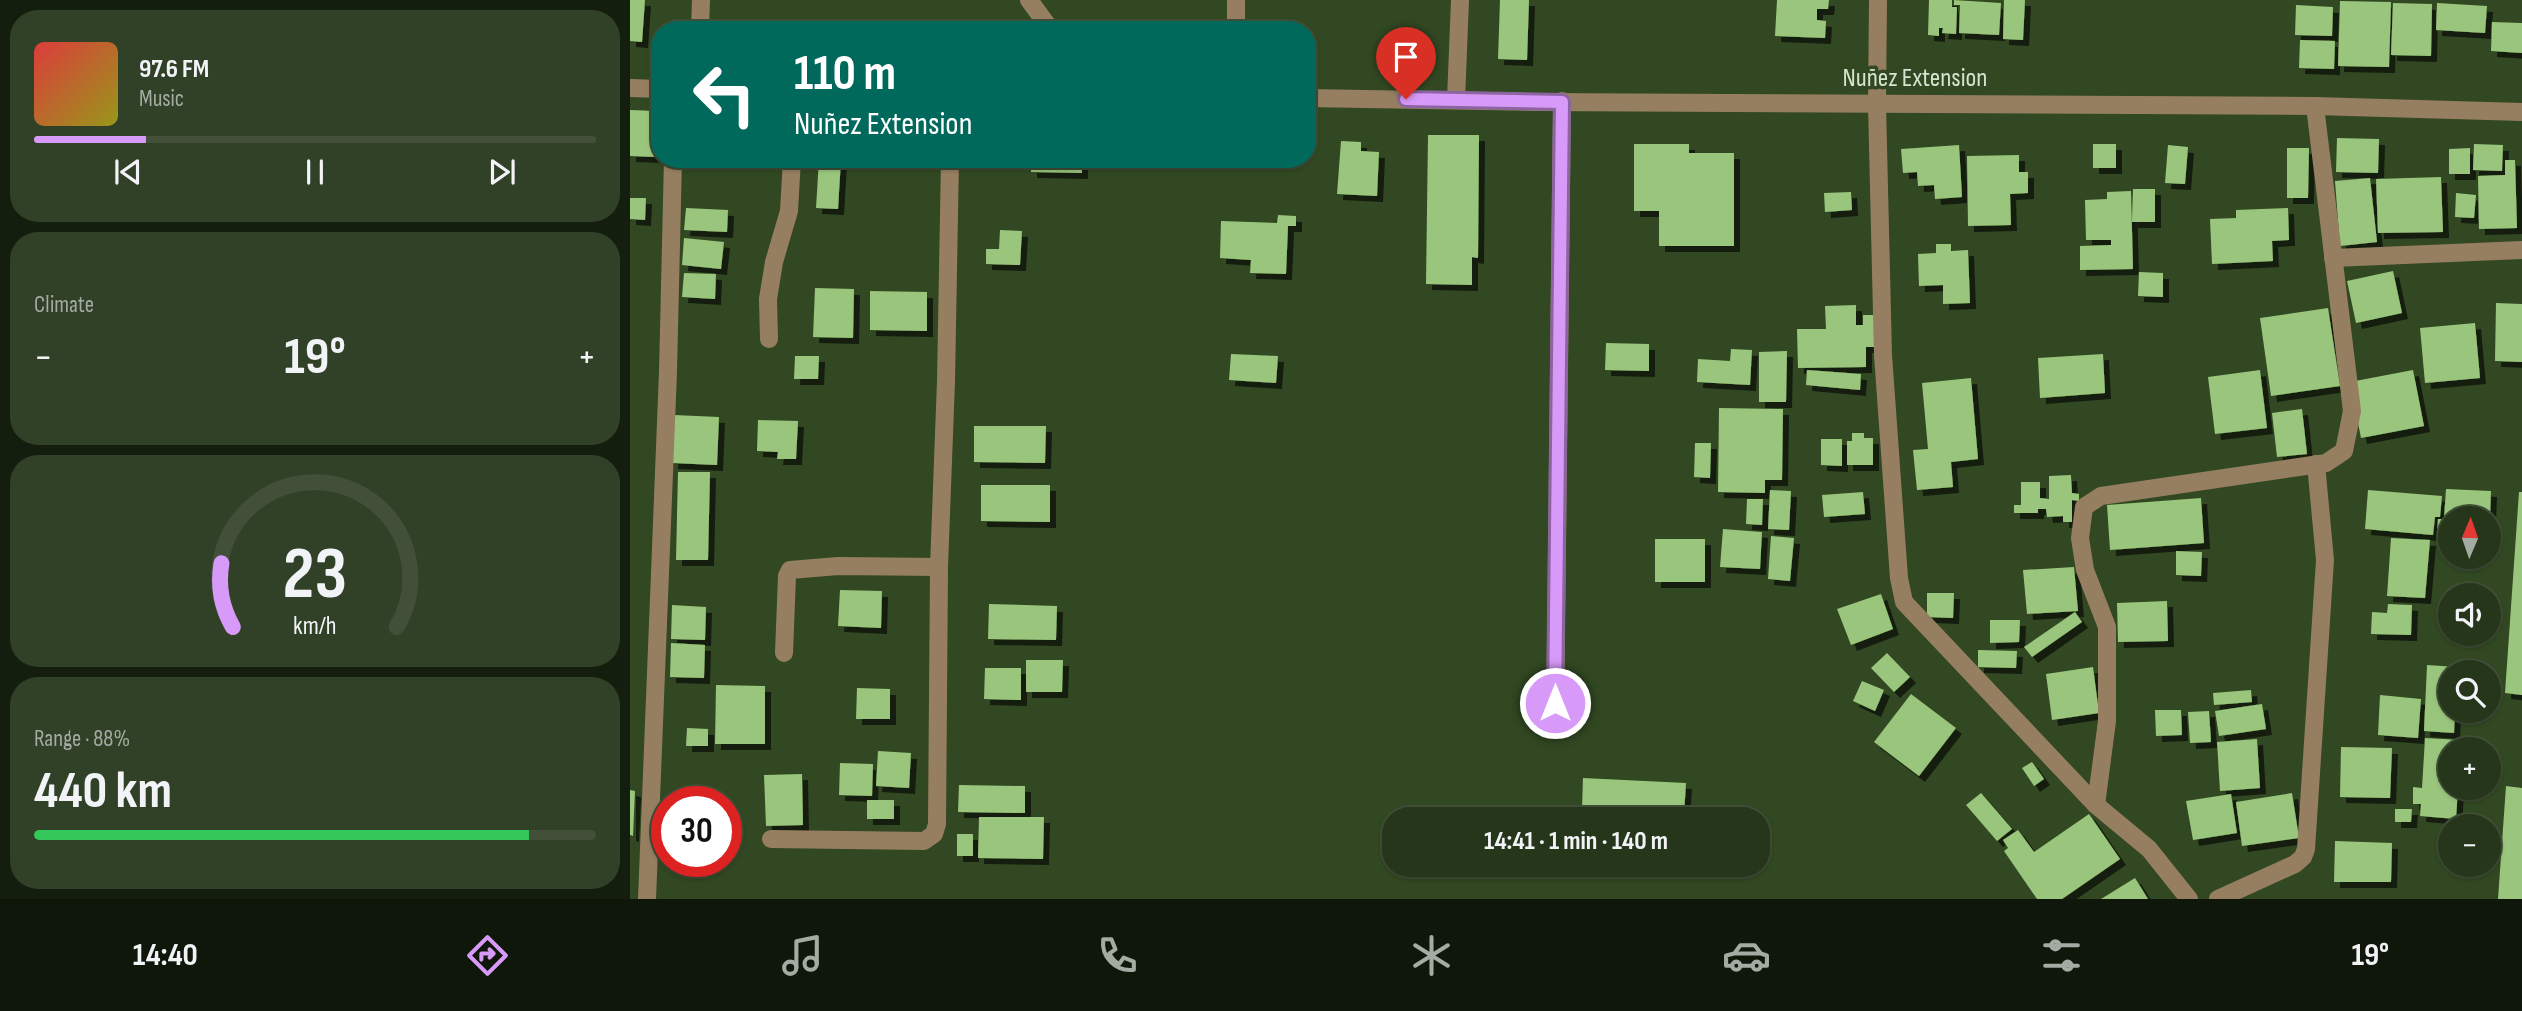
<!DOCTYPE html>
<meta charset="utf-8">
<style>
:root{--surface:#25361a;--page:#314127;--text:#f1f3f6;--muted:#a3aba2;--line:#425039;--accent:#d89af8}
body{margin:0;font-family:"Sofia Sans Condensed",sans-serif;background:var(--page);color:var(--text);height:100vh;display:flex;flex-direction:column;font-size:26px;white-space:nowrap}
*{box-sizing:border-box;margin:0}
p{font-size:23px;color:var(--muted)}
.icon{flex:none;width:38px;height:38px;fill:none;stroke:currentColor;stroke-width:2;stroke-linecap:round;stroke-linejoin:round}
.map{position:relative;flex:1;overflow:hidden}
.side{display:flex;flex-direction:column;gap:10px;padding:10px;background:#141e0e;width:630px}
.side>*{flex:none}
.guide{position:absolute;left:21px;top:21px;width:665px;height:147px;border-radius:28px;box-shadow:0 2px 5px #0004,0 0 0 2px var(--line);background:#00695c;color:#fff;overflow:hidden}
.needle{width:46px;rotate:2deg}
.tools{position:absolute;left:1808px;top:506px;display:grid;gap:14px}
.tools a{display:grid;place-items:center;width:63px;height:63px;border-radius:50%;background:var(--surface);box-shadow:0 2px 5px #0004,0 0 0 2px var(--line);font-size:35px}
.speed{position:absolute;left:21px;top:786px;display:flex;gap:14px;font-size:35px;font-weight:700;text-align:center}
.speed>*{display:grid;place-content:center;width:91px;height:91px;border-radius:50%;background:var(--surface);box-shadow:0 2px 5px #0004,0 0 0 2px var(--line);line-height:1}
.speed .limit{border:10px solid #d22;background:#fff;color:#111}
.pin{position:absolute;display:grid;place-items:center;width:60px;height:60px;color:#fff;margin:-72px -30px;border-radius:50% 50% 50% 0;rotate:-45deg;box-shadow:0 0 7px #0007}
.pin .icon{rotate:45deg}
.me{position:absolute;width:77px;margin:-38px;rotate:0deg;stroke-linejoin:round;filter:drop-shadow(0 0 5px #0008)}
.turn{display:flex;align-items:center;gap:24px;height:147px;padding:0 28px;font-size:32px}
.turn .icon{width:91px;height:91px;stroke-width:2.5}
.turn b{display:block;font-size:49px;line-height:60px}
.big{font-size:52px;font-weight:700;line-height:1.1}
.side .tile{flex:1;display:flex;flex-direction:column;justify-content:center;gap:10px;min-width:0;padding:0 24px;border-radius:28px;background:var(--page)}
.side .dial{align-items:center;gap:0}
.dial svg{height:182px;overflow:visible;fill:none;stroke:var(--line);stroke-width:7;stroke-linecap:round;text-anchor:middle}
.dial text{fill:var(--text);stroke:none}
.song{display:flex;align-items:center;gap:21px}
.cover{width:84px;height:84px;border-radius:10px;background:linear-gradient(135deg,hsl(0 70% 55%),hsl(60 70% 35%))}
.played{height:7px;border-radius:4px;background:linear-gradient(90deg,var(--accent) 20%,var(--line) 20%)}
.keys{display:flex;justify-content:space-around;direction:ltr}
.heat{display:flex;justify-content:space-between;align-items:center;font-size:38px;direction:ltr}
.charge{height:10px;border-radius:5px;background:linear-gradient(90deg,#34c759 88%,var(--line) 0)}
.trip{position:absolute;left:752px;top:807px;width:388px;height:70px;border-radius:28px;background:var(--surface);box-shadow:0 2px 5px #0004,0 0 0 2px var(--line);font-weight:700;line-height:70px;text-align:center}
.menu{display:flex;height:112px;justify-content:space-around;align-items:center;background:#0f160a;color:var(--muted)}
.menu .icon{width:49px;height:49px}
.menu .selected{color:var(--accent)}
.menu b{font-size:32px;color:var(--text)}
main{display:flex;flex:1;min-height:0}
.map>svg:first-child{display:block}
</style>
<main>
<section class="side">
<div class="tile">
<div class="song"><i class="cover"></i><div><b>97.6 FM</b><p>Music</p></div></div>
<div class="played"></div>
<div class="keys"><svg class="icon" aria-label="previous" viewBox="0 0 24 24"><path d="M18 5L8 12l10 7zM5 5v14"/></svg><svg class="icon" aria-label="pause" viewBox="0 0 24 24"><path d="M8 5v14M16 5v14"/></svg><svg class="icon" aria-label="next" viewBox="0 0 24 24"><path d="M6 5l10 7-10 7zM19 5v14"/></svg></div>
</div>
<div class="tile"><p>Climate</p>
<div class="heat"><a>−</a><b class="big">19°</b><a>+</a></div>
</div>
<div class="tile dial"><svg viewBox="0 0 100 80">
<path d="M14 69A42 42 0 1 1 86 69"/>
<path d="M14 69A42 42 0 0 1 9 41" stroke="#d89af8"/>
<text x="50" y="56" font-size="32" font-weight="700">23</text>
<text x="50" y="72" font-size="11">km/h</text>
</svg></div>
<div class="tile"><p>Range · 88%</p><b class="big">440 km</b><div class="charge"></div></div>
</section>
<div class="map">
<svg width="1892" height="899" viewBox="0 0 1892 899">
<defs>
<filter id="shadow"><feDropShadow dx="6" dy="6" stdDeviation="0" flood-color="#0009"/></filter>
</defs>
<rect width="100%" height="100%" fill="#314822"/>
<g fill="#99c67b" filter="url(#shadow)">
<polygon points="0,0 15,0 12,42 0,41"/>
<polygon points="870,0 899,0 897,60 868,59"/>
<polygon points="1147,0 1199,0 1198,9 1187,9 1187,20 1196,21 1195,38 1145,36"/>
<polygon points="1299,0 1322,0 1322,7 1327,7 1326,34 1312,33 1313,28 1309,28 1309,36 1298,35"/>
<polygon points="1324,0 1371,3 1369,35 1329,33 1330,5 1324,5"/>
<polygon points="1374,0 1395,0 1393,40 1373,39"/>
<polygon points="1710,1 1761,2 1759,67 1708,66"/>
<polygon points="1763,3 1802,4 1801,56 1761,55"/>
<polygon points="1807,3 1857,6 1855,33 1806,30"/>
<polygon points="1666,5 1703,7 1702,36 1665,35"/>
<polygon points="1862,22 1892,23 1892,53 1861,51"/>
<polygon points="1670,40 1705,41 1704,69 1669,68"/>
<polygon points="0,110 26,111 25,157 0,156"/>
<polygon points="798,135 849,135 848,258 842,257 842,285 796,284"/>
<polygon points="1707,138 1749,139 1748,173 1706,172"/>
<polygon points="711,141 731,142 731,151 749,152 747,196 707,194"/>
<polygon points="1004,144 1059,144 1059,153 1104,153 1104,246 1029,246 1029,211 1004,211"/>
<rect x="1463" y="144" width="23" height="24"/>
<polygon points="1844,144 1873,145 1872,171 1843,170"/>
<polygon points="1329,145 1332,197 1305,199 1304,185 1288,186 1287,172 1273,173 1271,149"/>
<polygon points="1538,145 1558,147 1555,184 1535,183"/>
<polygon points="1657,148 1679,148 1678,198 1657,198"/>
<polygon points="1840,148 1840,174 1819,174 1819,149"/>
<polygon points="1389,155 1389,172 1398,172 1398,193 1380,194 1381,225 1338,226 1337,156"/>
<polygon points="189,159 211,159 208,209 186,208"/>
<polygon points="401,159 452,159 452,173 401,172"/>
<polygon points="1875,160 1885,160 1887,228 1849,229 1848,176 1875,175"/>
<polygon points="1811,177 1813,232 1748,233 1746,179"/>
<polygon points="1740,178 1747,242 1710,246 1705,181"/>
<polygon points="1503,189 1525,189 1525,222 1502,222"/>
<polygon points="1501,191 1503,269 1450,270 1450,246 1481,245 1481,240 1456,240 1455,200 1477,199 1477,192"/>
<polygon points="1221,192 1222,210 1195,212 1194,193"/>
<polygon points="1826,193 1846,195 1844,218 1825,217"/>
<polygon points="0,198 16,198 15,220 0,219"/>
<polygon points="56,208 98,210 97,232 54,230"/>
<polygon points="1658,208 1659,240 1642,241 1643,261 1582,264 1580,219 1606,218 1606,210"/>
<polygon points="648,215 666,216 666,226 658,226 656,274 620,273 621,260 590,258 591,221 647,223"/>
<polygon points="370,230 392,231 390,265 356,264 356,249 369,249"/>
<polygon points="54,238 94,242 91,269 52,265"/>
<polygon points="1306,244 1321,244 1321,251 1338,250 1340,303 1313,304 1313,285 1289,286 1288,254 1306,253"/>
<polygon points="1763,271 1772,313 1726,323 1717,281"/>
<polygon points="1509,272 1533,273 1533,297 1508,296"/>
<polygon points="54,273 86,274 85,299 52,297"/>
<polygon points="185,288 224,289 223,338 183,337"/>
<polygon points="240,291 297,292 297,331 240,330"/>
<polygon points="1866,303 1892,304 1892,362 1865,361"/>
<polygon points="1226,305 1226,325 1233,325 1233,315 1245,315 1245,347 1236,347 1236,367 1168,368 1167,329 1196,329 1195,306"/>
<polygon points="1698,308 1710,386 1641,396 1630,318"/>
<polygon points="1845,323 1850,378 1795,383 1790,328"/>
<polygon points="976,343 1019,344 1019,371 975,370"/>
<polygon points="1101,349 1122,350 1120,385 1067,382 1068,359 1100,361"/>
<polygon points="1157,351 1156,402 1129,402 1129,352"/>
<polygon points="601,354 648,356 646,383 599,380"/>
<polygon points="1473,354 1475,393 1410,398 1408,358"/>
<polygon points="165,356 189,356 188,379 164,379"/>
<polygon points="1177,370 1231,374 1230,390 1176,385"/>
<polygon points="1630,370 1637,428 1585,434 1578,377"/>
<polygon points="1783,370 1794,426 1731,438 1720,382"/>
<polygon points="1341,378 1348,459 1321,462 1323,487 1287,490 1283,450 1298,449 1292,383"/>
<polygon points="1089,408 1153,409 1152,480 1135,480 1135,493 1088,492"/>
<polygon points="1672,409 1677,454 1647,457 1642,413"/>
<polygon points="44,415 89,417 87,465 42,463"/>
<polygon points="128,420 168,421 166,459 147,459 148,452 127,451"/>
<polygon points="344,426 416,426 415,463 344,462"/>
<polygon points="1222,433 1234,433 1234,438 1243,438 1243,465 1217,465 1217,441 1222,441"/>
<polygon points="1191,439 1212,439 1212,466 1191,465"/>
<polygon points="1065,443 1081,443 1080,478 1064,477"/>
<polygon points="48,472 80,472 78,560 46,560"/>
<polygon points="1441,475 1442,493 1449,494 1449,501 1442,500 1442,522 1433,522 1433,516 1417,517 1416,509 1408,509 1408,513 1384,513 1384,505 1391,505 1391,482 1410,482 1410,498 1419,499 1419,476"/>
<polygon points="351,485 420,485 420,522 351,521"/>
<polygon points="1816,489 1861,491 1860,518 1820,518 1820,541 1813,541 1813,536 1807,536 1808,519 1814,519"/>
<polygon points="1140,490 1161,491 1159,530 1138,529"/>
<polygon points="1738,490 1812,496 1810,517 1805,517 1803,535 1735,529"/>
<polygon points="1233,492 1235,514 1194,517 1192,495"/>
<polygon points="1889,492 1892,492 1892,695 1875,693"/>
<polygon points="1571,498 1574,543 1480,550 1477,505"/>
<polygon points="1117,499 1133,499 1132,525 1116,524"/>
<polygon points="1093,529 1132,532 1130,569 1090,567"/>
<polygon points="1141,536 1164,538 1160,581 1138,579"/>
<polygon points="1761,538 1800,540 1795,598 1757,596"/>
<rect x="1025" y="539" width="50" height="43"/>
<polygon points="1546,551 1572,552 1571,576 1546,575"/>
<polygon points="1444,567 1448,611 1397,614 1393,570"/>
<polygon points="210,590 252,591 251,628 208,626"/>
<polygon points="1297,593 1324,593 1323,618 1297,617"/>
<polygon points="1251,594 1263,629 1221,645 1207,609"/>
<polygon points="1537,601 1538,641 1488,642 1487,603"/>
<polygon points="359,604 427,606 426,640 358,639"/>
<polygon points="1758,604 1782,605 1781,635 1741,634 1742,612 1757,613"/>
<polygon points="42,605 76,607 75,640 41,639"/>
<polygon points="1445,612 1452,622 1402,657 1394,647"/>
<polygon points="1360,620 1390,620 1389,642 1360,643"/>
<polygon points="41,643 75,645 74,678 40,677"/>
<polygon points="1348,650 1387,651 1386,668 1348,667"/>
<polygon points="1257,653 1280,677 1264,692 1241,668"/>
<polygon points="396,660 433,660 432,692 396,692"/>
<polygon points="1797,665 1827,667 1827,672 1820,672 1820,710 1825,710 1824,733 1794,731"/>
<polygon points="1463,667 1469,713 1422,720 1416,674"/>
<polygon points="355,668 391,668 391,700 354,699"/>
<polygon points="1232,681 1254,690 1245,711 1223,701"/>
<polygon points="86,685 135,686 135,744 85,744"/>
<polygon points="227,688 260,689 260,719 226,719"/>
<polygon points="1621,690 1622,702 1584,705 1583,693"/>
<polygon points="1281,694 1326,728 1289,776 1244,742"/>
<polygon points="1750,695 1791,699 1788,738 1748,735"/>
<polygon points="1632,704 1636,729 1589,736 1585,711"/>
<polygon points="1525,710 1551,710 1552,735 1526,736"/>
<polygon points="1579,711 1581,742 1560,743 1558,712"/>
<polygon points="57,728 78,729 78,746 56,746"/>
<polygon points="1795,738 1831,740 1830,749 1820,749 1820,788 1828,788 1826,819 1790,816 1791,804 1783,804 1783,787 1792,788"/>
<polygon points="1627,739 1630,788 1590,791 1587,742"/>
<polygon points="1711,747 1762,748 1760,798 1710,797"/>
<polygon points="248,751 281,753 279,788 246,786"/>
<polygon points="1402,762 1414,779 1404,786 1392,768"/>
<polygon points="210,763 243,764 242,796 209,795"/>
<polygon points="172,774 173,825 136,826 134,775"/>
<polygon points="953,778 1056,783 1054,814 952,808"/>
<polygon points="329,785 395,786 395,813 328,812"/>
<polygon points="1876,786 1892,788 1892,899 1868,899"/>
<polygon points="0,790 5,791 3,836 0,835"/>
<polygon points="1351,793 1382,829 1367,841 1336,805"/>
<polygon points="1662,793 1669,838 1612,846 1606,802"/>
<polygon points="1601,794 1607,833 1563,840 1556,801"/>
<rect x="237" y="800" width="27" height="19"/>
<polygon points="1765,809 1782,809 1781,822 1765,822"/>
<polygon points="1459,814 1490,859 1432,899 1407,899 1374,851 1378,848 1373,840 1388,830 1404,852"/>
<polygon points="349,817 414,817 413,859 348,858"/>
<rect x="327" y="834" width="16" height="22"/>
<polygon points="1705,841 1762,843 1761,882 1704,882"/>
<polygon points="1505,878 1518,899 1471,899"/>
</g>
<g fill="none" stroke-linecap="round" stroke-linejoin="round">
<g stroke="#967f61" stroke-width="18">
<polyline points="399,0 421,30"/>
<polyline points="606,0 606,30"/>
<polyline points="1248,0 1247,104 1253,355 1269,578 1274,602 1466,805 1519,849 1559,899"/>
<polyline points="70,30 71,0"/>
<polyline points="0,88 30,89"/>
<polyline points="677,98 905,102 1685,106 1892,112"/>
<polyline points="826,100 830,0"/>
<polyline points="1703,258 1892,250"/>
<polyline points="139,339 138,299 144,262 159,211 162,159"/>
<polyline points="154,653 157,576 160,570 208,566 309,567 316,381 320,159"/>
<polyline points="925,729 932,101"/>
<polyline points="1466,805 1477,721 1477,627 1455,570 1450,538 1454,507 1471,496 1696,463 1714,451 1722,411 1685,106"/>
<polyline points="141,839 294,841 304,834 307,824 309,567"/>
<polyline points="17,899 38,372 43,159"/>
<polyline points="1588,899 1665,864 1673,857 1676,849 1695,560 1686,464"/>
</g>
</g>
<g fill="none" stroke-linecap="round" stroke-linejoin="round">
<defs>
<polyline id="route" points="776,99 932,102 925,703"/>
</defs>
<use href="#route" stroke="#8c64a1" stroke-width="18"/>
<use href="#route" stroke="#d89af8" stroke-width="12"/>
</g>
<g text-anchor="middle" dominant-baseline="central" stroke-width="7" stroke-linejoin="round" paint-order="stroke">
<g font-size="26" fill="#d6e4ce" stroke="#314822">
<text x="1285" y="78">Nuñez Extension</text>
</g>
</g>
</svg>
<div class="tools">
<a><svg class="needle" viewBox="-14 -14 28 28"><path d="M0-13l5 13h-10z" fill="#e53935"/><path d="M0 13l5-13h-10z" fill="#a3aba2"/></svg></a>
<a><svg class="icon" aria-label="sound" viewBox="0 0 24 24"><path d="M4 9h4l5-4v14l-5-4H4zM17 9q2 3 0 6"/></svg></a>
<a><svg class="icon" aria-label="search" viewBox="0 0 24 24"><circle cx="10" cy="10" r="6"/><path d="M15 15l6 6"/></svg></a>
<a>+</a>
<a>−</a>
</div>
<div class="speed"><div class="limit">30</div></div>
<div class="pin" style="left:776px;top:99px;background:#d93025"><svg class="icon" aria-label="arrive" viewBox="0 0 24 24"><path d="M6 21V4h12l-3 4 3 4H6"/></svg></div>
<svg class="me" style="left:925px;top:703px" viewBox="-20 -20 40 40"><circle r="17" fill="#d89af8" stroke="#fff" stroke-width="3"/><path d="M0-11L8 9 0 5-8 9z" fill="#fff"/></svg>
<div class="trip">14:41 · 1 min · 140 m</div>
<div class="guide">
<div class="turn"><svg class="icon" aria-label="left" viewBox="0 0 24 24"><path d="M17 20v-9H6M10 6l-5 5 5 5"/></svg><div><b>110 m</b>Nuñez Extension</div></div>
</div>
</div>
</main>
<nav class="menu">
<b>14:40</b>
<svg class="icon selected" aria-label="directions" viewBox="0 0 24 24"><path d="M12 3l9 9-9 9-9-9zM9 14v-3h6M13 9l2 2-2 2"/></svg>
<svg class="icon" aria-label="music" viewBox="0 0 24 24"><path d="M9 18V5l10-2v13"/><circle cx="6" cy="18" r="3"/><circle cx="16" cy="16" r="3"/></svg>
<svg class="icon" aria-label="phone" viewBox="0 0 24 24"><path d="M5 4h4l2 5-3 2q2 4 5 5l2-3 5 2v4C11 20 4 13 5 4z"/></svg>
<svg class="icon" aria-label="climate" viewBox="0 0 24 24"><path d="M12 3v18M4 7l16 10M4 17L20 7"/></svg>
<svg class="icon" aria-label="car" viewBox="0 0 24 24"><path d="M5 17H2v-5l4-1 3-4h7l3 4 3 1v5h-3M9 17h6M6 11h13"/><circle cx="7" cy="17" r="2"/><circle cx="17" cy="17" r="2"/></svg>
<svg class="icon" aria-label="filters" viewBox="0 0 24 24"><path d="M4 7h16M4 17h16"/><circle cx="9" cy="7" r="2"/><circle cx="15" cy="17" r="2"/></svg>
<b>19°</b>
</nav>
